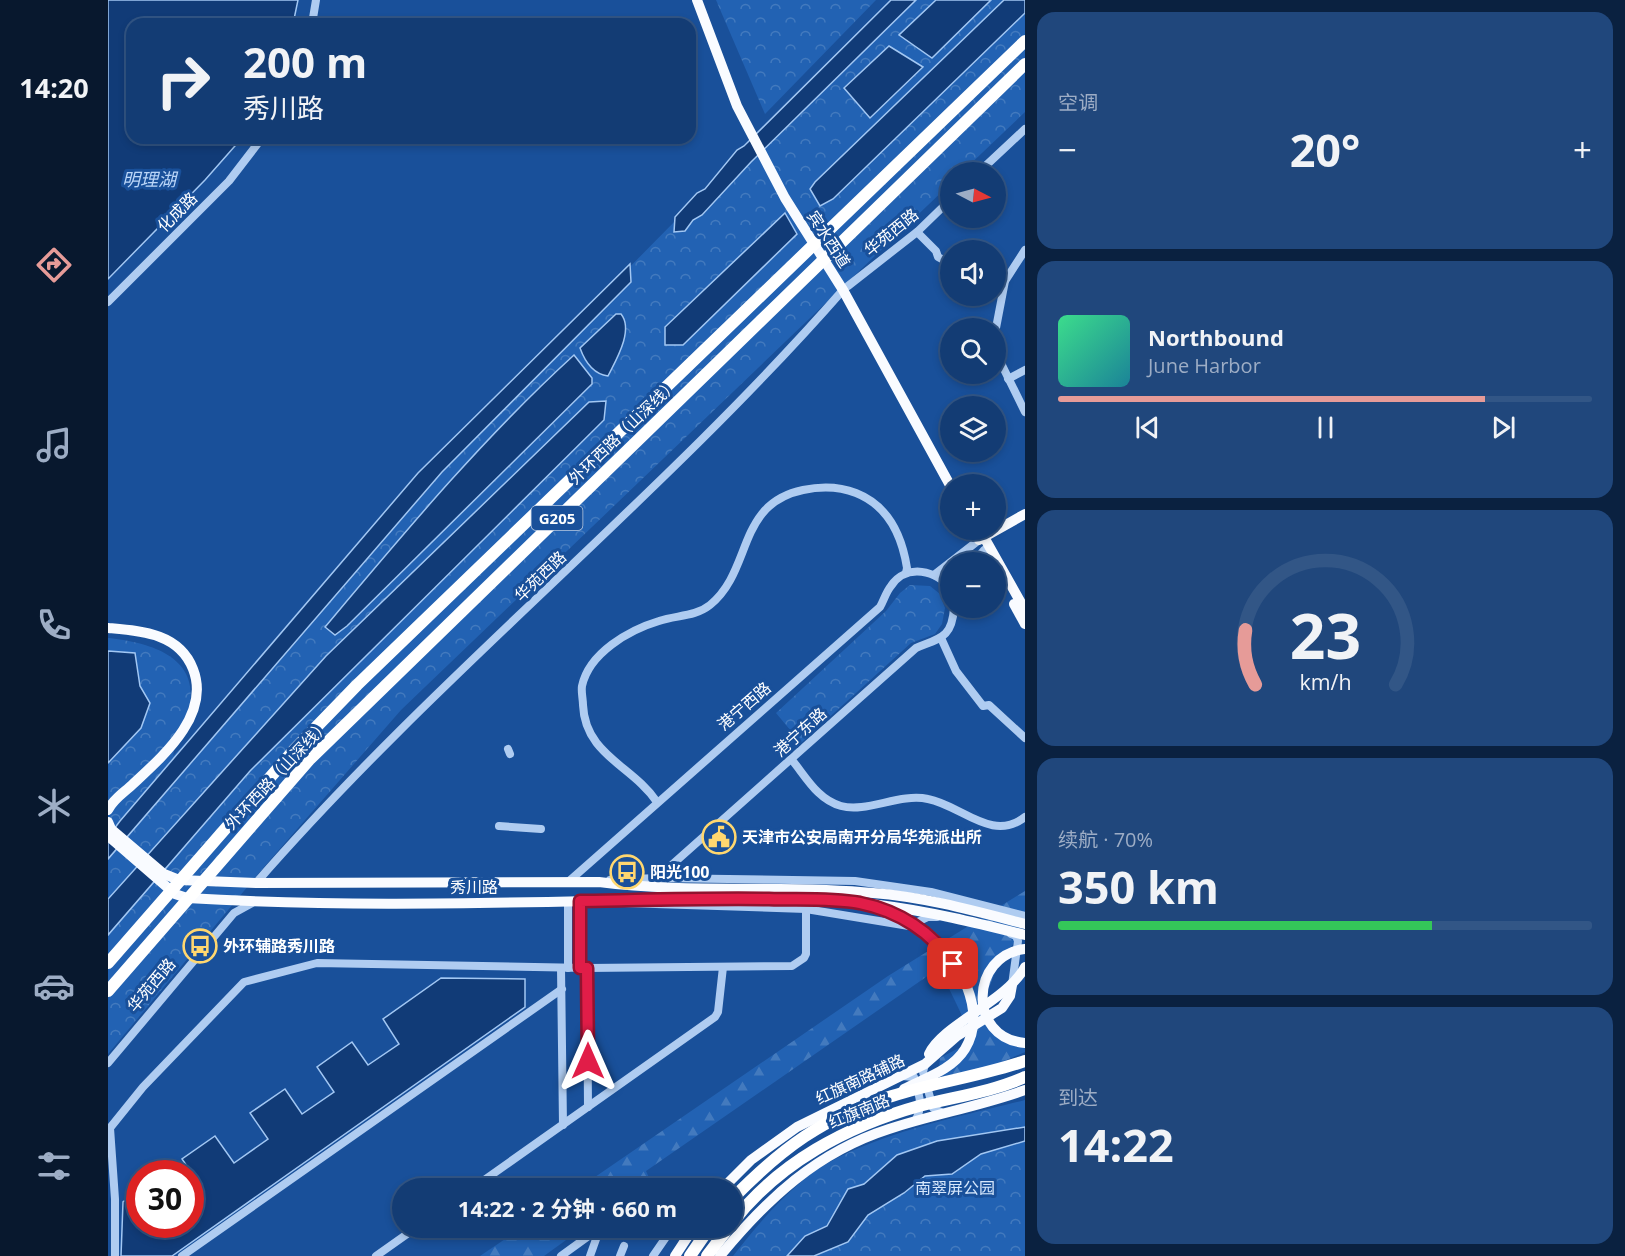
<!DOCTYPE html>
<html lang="zh">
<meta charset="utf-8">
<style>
:root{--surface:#133c74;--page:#20477c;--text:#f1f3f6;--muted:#9dadc5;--line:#325686;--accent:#e69b98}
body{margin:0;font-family:"Open Sans","Noto Sans SC",sans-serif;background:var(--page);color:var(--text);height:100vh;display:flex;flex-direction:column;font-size:22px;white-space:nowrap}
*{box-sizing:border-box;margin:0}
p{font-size:20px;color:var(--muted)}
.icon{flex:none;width:33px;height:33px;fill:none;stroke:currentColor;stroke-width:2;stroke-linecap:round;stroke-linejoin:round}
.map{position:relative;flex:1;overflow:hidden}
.details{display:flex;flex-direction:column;gap:12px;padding:12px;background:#0a2140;width:600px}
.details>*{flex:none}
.banner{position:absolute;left:18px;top:18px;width:570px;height:126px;border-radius:18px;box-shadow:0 3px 9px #0003,0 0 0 2px var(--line);background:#133c74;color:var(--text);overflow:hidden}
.needle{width:39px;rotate:96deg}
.buttons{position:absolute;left:832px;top:162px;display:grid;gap:12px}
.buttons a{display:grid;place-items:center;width:66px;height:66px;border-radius:50%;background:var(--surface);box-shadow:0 3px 9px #0003,0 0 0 2px var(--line);font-size:30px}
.speed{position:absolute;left:18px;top:1160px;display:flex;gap:12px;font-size:30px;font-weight:700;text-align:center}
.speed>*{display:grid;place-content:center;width:78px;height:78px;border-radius:50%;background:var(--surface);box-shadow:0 3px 9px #0003,0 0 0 2px var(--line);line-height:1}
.speed .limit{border:9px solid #d22;background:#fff;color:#111}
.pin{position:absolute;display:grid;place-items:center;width:51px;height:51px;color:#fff;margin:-26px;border-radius:12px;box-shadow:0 3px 9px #0006}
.me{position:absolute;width:66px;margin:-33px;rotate:0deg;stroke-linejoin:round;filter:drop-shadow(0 0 4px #0008)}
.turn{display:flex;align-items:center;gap:21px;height:126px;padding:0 18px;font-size:27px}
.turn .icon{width:78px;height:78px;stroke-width:2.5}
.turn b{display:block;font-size:42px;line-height:51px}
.big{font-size:45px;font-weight:700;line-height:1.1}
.details .card{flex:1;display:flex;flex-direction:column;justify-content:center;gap:9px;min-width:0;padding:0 21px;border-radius:18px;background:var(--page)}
.details .dial{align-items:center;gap:0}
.dial svg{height:156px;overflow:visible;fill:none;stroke:var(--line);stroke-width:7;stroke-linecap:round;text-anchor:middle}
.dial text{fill:var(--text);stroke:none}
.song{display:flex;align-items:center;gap:18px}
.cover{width:72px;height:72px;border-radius:9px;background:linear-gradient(135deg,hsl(150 70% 55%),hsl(190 70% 35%))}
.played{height:6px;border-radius:3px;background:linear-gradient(90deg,var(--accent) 80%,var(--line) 80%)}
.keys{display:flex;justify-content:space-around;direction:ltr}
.heat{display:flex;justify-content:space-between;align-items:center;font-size:33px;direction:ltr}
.charge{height:9px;border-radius:4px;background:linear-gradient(90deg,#34c759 70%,var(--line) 0)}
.trip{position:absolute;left:284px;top:1178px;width:351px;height:60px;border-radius:30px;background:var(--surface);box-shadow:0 3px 9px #0003,0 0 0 2px var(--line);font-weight:700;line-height:60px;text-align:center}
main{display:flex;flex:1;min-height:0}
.dock{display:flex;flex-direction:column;width:108px;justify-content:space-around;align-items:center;background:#08182e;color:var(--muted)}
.dock .icon{width:42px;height:42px}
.dock .current{color:var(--accent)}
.dock b{font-size:27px;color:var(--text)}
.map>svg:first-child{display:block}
</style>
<main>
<nav class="dock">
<b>14:20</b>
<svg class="icon current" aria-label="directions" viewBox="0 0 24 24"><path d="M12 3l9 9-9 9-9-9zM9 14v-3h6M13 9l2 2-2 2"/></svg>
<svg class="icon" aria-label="music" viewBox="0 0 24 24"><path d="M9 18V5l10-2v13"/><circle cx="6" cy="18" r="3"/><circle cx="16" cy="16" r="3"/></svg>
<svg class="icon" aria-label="phone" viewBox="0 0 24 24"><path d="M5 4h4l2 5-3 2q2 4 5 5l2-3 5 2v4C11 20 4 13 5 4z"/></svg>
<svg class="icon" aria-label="climate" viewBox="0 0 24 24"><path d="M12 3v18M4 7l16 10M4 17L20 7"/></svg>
<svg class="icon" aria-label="car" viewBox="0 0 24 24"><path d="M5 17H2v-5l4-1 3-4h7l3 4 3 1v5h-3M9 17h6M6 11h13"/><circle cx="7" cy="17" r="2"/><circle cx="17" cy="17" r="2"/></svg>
<svg class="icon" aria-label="filters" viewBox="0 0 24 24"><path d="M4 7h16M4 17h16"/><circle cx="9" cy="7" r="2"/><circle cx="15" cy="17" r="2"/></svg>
</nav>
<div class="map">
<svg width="917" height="1256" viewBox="0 0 917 1256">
<defs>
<pattern id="forest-firs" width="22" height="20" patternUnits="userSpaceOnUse" patternTransform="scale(1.5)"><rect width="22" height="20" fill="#2262b3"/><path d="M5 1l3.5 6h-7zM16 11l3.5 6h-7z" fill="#437abe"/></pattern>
<pattern id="park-crowns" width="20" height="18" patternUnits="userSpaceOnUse" patternTransform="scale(1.5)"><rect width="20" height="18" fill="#2262b3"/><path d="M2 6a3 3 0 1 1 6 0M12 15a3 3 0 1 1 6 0" fill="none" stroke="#437abe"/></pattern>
</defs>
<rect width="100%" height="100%" fill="#19509a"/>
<g fill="url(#forest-firs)">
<polygon points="917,891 917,928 891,963 879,992 880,1018 902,1036 917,1038 917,1052 878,1069 830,1077 832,1058 866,1040 831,968 538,1171 542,1180 531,1188 471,1188 780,976"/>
<polygon points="415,1227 476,1227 436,1256 372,1256"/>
</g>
<g fill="url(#park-crowns)">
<polygon points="608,0 768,0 657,114"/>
<path d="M785,0H917V112L854,172H843V183L293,710L156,867L0,1054V638C37,642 90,654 82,704C79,722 68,739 65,756L161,660L294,498Z"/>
<polygon points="802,585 822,586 832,594 837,608 834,624 827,634 803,643 693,743 668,713 778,611 792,593"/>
<path d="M917,1100V1256H625C645,1230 668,1203 693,1182C745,1137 851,1117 917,1100Z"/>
</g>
<g fill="#113b77" stroke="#a2c7f3" stroke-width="1.5">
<polygon points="0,0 190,0 185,24 24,24 24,138 134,138 97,180 0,279"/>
<polygon points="783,0 808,0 643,162 594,215 585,220 577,231 566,232 567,217 589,193 597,189 629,150 636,146"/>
<polygon points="828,0 883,0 824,58 791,35"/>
<polygon points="896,0 917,0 917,13 725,199 712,206 702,189 707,182"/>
<polygon points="781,46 815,67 762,118 736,88"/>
<polygon points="677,213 689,234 575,345 557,345 557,327"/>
<polygon points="522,264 523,282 334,472 0,859 0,837 12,821 310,473"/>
<path d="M508,314H513C526,330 508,360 500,376C485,374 477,362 472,348Z"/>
<path d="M466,355L484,378V384L239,626L227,635L217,627C296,533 375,438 466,355Z"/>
<polygon points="498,401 496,420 142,771 0,935 0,899 218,656 481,402"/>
<polygon points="0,651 27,653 32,686 42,703 33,728 0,763"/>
<polygon points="333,978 417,979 417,1007 64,1256 13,1256 15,1202 31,1190 32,1224 82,1224 83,1193 92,1185 74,1159 107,1136 126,1163 160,1139 142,1113 177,1089 194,1114 226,1092 209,1067 244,1042 260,1065 291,1044 275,1019"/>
<polygon points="917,1127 917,1141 873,1154 844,1174 817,1176 796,1193 760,1215 740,1242 706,1256 679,1256 697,1236 719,1226 740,1189 756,1184 789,1155 829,1141"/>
</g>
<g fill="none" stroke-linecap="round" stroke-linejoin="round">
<g stroke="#afccf1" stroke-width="8">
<polyline points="204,24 208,0"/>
<polyline points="871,172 917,129"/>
<polyline points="809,232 828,251 830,257 843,264"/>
<polyline points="888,278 897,281"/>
<polyline points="740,286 809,232 843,199"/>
<polyline points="0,302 121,181 154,138"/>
<polyline points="888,328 897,281 917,250"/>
<polyline points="888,337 889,355 917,412"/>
<polyline points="900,379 917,370"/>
<polyline points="866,562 876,550"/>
<polyline points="826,575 871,540"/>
<polyline points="833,638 848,671 875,706 881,705 917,738"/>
<polyline points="400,749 402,754"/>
<path d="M684,760C698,777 710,800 733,806C759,813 791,793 820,799C853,805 884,843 917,817"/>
<path d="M549,802C525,766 477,755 475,705C475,699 473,692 474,686C481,653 521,630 551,621C568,615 587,617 602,605C645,570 628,504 695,490C714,486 730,486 748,493C781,506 794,536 799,568L798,573"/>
<polyline points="391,826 433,829"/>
<path d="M549,878L808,648C832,638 844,638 846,608"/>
<polyline points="502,880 549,878 747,881 823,892 917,916"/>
<path d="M460,882L772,607C776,600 778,592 783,586C798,563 830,570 843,590"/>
<path d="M148,883C331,673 551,500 735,290"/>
<polyline points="460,901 460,968"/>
<polyline points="516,903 698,909 801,926 820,917 829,917"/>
<polyline points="903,934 908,936 910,941 904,985"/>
<polyline points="453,968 455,1125"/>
<polyline points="472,968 473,901"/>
<polyline points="479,968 480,1107"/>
<polyline points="0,1063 126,913 146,902"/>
<polyline points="817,1064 815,1072 825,1108 835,1113"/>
<path d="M794,1076L806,1077C811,1094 816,1106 807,1121"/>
<polyline points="365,1188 607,1017 610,1012 615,967"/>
<polyline points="7,1256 7,1199 2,1128 35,1087 136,982 209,963 479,968 684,966 696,958 698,954 698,909"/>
<polyline points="74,1256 454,989"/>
<polyline points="268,1256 309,1227"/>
<polyline points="453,1256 493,1227"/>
<polyline points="482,1256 492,1228"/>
<polyline points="512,1256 516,1246"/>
<polyline points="545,1256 565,1227"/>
</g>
<g stroke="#f9fbff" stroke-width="10">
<polyline points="589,0 629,106 677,198 735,290 843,487"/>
<polyline points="872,530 917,610"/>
<polyline points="871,540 917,514"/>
<polyline points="906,604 917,624"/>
<path d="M0,628C33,631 71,633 85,669C103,715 55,756 25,784C17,792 5,799 0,810"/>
<path d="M0,822L3,829L56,874L71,880L148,883L491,882C582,894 674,884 765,893C817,897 867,911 917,924"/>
<path d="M0,836L67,894L79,898C212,906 348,904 482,901C577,898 676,892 771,905C820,911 869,923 917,935"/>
<path d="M771,910C788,916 807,922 821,934C851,959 880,1011 857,1049C844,1070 817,1078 796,1089"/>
<path d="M917,949C862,955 859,1038 917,1043"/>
<path d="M821,1054C834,1025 899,1001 917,967"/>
<polyline points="615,1188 643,1160 689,1127 817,1064 849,1036 894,1008 902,996 904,985"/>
<polyline points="567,1256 586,1227"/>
<path d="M612,1256C659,1199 709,1152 781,1129C826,1114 873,1106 917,1090"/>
</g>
<g stroke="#fff" stroke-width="12">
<polyline points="0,963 186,750 249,685 917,41"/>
<polyline points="0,991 201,760 917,64"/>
<path d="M624,1199C673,1149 715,1117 784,1096C828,1082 873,1076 917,1061"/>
<path d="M624,1223C670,1163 739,1126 811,1106C846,1097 884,1092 917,1077"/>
<polyline points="582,1256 602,1227"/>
<polyline points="599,1256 621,1227"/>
</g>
</g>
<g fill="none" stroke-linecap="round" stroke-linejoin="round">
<defs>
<path id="route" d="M480,1061L479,968H472V901C535,900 598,898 661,899C691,900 722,898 752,903C791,911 824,932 845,964"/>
</defs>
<use href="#route" stroke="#92132f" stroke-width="15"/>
<use href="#route" stroke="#e11d48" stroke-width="10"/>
</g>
<defs>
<symbol id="civic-ring" viewBox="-11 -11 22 22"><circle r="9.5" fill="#19509a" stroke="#ffd76f" stroke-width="1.5"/><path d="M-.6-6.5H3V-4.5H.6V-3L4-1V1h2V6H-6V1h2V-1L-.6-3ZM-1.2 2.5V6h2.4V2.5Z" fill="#ffd76f"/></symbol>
<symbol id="bus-ring" viewBox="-11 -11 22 22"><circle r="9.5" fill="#19509a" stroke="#ffd76f" stroke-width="1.5"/><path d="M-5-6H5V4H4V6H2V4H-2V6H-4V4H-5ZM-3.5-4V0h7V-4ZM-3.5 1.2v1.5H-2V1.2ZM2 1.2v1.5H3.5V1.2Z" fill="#ffd76f"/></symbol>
</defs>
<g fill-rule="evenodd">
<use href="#civic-ring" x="592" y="818" width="38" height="38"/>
<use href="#bus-ring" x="500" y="853" width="38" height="38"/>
<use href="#bus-ring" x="73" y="927" width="38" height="38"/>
</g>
<g text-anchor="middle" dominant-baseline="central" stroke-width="6" stroke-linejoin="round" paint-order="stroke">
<rect fill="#19509a" stroke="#bacae1" stroke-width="1.5" x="423.5" y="506" width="51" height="24" rx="4.5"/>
<g font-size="15" font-weight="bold" fill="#fff">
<text x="449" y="518">G205</text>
</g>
<g font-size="16" fill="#fff" stroke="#19509a">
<text transform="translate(69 212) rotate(-45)">化成路</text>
<text transform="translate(783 232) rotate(-39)">华苑西路</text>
<text transform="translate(721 239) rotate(57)">宾水西道</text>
<text transform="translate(515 431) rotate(-44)">外环西路（山深线）</text>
<text transform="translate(432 576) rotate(-44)">华苑西路</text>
<text transform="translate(636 706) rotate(-41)">港宁西路</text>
<text transform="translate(692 732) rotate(-42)">港宁东路</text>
<text transform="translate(169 774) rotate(-47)">外环西路（山深线）</text>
<text x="366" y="887">秀川路</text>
<text transform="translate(43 985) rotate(-50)">华苑西路</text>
<text transform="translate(752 1079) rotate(-25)">红旗南路辅路</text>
<text transform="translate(751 1111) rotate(-22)">红旗南路</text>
</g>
<g font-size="16" font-weight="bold" fill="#fff" stroke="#19509a" text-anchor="start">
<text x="634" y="837">天津市公安局南开分局华苑派出所</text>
<text x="542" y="872">阳光100</text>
<text x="115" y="946">外环辅路秀川路</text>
</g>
<g font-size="16" fill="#d6e7fc" stroke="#19509a">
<text x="847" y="1188">南翠屏公园</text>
</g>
<g font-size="18" font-style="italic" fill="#bbd6f8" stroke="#19509a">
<text x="41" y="179">明理湖</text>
</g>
</g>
</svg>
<div class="buttons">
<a><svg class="needle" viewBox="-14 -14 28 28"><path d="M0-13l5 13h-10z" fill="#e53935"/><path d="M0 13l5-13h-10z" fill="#9dadc5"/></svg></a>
<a><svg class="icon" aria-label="sound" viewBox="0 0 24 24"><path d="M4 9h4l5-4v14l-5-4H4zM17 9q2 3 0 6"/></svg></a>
<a><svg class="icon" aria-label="search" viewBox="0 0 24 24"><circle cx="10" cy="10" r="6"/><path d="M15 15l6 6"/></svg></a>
<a><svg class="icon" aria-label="layers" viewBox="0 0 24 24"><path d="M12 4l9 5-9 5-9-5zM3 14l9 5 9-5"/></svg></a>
<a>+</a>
<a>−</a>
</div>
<div class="speed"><div class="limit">30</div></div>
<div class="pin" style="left:845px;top:964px;background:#d93025"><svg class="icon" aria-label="arrive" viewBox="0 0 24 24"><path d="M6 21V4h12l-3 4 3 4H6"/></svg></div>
<svg class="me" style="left:480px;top:1061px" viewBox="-20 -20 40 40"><path d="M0-17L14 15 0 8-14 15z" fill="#e11d48" stroke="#fff" stroke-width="4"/></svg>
<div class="trip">14:22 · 2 分钟 · 660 m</div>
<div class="banner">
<div class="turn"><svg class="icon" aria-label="right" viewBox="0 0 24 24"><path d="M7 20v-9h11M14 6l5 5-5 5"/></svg><div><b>200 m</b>秀川路</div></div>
</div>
</div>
<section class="details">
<div class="card"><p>空调</p>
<div class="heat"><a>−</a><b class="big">20°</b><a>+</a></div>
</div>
<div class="card">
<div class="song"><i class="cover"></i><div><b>Northbound</b><p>June Harbor</p></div></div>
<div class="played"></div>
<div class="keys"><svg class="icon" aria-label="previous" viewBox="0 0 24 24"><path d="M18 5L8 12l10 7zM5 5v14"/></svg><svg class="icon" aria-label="pause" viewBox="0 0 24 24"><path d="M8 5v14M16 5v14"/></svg><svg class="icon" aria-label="next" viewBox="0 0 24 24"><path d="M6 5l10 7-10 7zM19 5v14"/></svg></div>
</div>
<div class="card dial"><svg viewBox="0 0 100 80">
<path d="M14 69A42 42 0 1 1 86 69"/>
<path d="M14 69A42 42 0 0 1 9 41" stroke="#e69b98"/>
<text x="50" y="56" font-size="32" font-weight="700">23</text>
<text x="50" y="72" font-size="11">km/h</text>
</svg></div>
<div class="card"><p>续航 · 70%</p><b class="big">350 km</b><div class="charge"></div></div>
<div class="card"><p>到达</p><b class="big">14:22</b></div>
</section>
</main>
